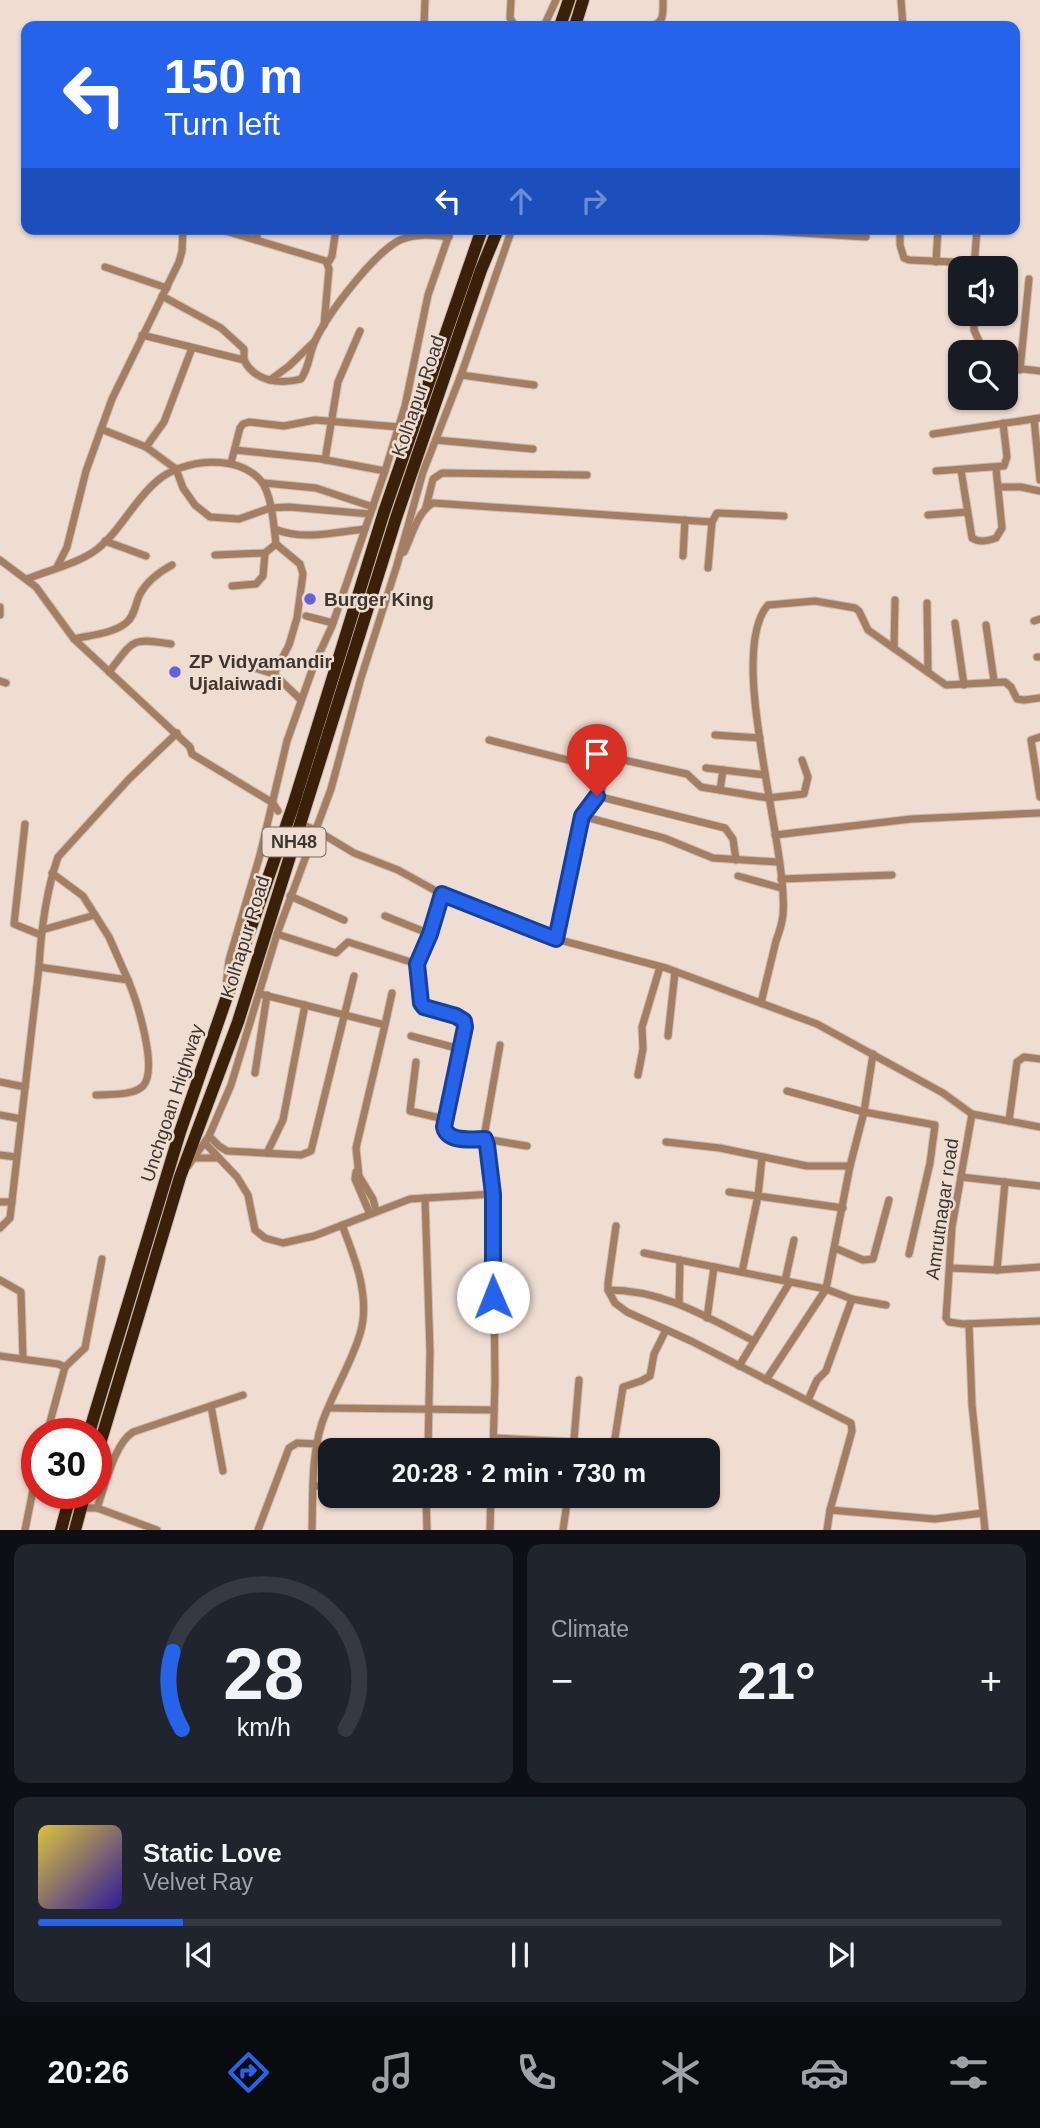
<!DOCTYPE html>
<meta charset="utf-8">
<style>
:root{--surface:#171b24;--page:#20242c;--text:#f1f3f6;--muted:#9ea1a6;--line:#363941;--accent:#2563eb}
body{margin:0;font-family:Arial,sans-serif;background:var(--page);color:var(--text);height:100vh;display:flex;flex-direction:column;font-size:26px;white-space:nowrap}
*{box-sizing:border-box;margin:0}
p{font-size:23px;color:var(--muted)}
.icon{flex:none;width:38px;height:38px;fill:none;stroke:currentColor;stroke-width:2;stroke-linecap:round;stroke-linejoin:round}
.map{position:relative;height:1530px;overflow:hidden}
.side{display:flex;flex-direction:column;gap:14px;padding:14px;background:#0d0f14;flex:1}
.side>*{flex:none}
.top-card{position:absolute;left:21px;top:21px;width:999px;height:214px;border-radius:14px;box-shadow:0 2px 5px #0004;background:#2563eb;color:#fff;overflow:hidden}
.tools{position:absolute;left:948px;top:256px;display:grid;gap:14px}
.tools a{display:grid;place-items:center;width:70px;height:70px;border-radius:14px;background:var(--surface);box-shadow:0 2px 5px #0004;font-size:35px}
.speed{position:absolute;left:21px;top:1418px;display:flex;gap:14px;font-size:35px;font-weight:700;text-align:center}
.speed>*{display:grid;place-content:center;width:91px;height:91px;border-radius:50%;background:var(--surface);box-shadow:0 2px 5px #0004;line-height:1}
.speed .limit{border:10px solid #d22;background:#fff;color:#111}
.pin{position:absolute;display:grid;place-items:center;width:60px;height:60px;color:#fff;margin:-72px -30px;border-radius:50% 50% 50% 0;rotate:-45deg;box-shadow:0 0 7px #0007}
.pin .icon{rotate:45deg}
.me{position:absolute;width:77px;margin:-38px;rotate:359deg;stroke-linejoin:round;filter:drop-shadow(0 0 5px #0008)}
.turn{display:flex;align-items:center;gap:24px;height:147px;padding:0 28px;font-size:32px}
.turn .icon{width:91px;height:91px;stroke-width:2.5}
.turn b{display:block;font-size:49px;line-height:60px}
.lanes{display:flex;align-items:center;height:66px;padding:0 28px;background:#0003;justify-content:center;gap:35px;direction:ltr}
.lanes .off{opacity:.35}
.big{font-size:52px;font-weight:700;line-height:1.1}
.side .card{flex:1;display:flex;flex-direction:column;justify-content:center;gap:10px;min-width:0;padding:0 24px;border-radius:14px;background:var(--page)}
.side .dial{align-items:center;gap:0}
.dial svg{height:182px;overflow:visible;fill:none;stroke:var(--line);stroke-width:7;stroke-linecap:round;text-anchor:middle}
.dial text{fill:var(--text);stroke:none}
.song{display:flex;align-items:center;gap:21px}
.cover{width:84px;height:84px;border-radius:10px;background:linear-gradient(135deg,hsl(50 70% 55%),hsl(250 70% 35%))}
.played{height:7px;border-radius:4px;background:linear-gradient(90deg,var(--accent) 15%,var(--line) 15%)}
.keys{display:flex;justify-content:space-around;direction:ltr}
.heat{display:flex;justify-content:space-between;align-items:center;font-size:38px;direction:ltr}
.side .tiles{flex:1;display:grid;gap:14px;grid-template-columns:1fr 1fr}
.card:last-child{grid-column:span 2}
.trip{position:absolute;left:318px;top:1438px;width:402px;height:70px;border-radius:14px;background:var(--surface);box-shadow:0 2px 5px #0004;font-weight:700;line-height:70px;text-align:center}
.menu{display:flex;height:112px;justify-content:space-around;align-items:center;background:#090b0e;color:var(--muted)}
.menu .icon{width:49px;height:49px}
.menu .selected{color:var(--accent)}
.menu b{font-size:32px;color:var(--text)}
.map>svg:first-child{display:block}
</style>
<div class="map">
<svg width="1040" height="1530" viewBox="0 0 1040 1530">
<rect width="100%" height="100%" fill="#efddd2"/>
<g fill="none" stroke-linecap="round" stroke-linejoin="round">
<defs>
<g id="street">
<polyline points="511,0 510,18 515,26"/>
<polyline points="901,0 903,26"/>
<polyline points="424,26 425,0"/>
<polyline points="544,26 556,0"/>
<path d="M650,26C665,24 663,12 663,0"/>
<polyline points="219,229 326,261 329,269 324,325"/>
<polyline points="736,229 866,237"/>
<polyline points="900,229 900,245 904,258 909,260 975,263"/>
<polyline points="256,240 258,229"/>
<polyline points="936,262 938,229"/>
<polyline points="328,263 332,256 336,229"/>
<polyline points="105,267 167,288"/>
<polyline points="974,267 977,229"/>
<polyline points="162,296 221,328 244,349 244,360"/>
<polyline points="974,313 974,330 984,352"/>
<path d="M142,335L244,360C254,381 280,385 301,379C310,366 309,352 316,339C329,312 374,253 400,240C416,233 432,235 449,237"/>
<polyline points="1006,367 1040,371"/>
<polyline points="1020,370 1029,279"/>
<polyline points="461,375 534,385"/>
<polyline points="270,380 289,366 314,342"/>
<polyline points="1034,419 1040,480"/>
<polyline points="101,429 146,447 176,469 183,488 195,505 210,517 239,519 270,508 289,507 370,514"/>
<polyline points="933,434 1040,418"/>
<polyline points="436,440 533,449"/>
<polyline points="146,447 164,422 192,348"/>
<polyline points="235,450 321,459 385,471"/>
<polyline points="325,460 338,382 360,331"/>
<polyline points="231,463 240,428 243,424 249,422 284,426 315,420 399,427"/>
<path d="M961,470L972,538C980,543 987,541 996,538L1002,528L996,468"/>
<polyline points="936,471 1004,466 1007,457 1003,423"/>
<polyline points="264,483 316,488 373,507"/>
<polyline points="998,487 1021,487 1040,491"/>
<polyline points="426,507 433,479 442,473 587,475"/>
<polyline points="928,515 967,512"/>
<path d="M275,529C302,541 337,532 365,529"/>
<polyline points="105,541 146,556"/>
<path d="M404,552C412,536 417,512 433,503L712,522"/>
<polyline points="215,555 265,553 276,544"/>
<polyline points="683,556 685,520"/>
<polyline points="0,560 36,587 74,639 190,747 192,754 273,803 278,811"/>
<polyline points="57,567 67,547 86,471 112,399 179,262 182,251 183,229"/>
<polyline points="708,568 712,522 717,513 784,516"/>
<path d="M27,579C49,570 77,564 96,550C120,532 134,500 157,481C182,459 238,453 261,481C272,494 274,528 276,544L300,564L303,574L297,618L289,645L274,674"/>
<polyline points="232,586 256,584 263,576 265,553"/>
<polyline points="927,603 928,672"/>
<polyline points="0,607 0,615"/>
<polyline points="306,616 333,623"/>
<polyline points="1034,621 1040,619"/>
<polyline points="955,623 964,685"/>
<polyline points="986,625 994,681"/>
<path d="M74,639C90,635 112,634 126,623C135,616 135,604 140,594C147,581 159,572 172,565"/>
<polyline points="894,648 895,600"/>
<polyline points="1037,657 1040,657"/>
<polyline points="237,660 245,665 274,674 301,700"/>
<path d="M109,672C133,641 130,637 171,644"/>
<polyline points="0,681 6,683"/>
<polyline points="715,735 760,738"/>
<polyline points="1040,737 1031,740 1040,797"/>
<polyline points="489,740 607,770 610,757 687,774 701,787 768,798 804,794 808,777 802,760"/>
<polyline points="706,768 765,775"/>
<polyline points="720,790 723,770"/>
<polyline points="597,796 725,828 733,839 736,860"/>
<polyline points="582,816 664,838 713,858 778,862"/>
<polyline points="25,824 14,924 41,935"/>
<polyline points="303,825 316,830 354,853 398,870 447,897 556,939 666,968 817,1024 943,1093 972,1114 1040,1127"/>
<polyline points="775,835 911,819 1040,813"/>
<polyline points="52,873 83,896 109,937 128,980"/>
<polyline points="738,876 781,888"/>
<polyline points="781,879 892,875"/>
<polyline points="290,896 344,920"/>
<polyline points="385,916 430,934"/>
<polyline points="42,930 95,915"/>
<polyline points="277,934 336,953 348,942 417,964 430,934 442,894"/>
<polyline points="556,939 582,816 586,807 601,792 607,770"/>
<path d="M39,967C41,930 46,892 58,857L129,779L177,733"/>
<polyline points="226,986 229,960 260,855 287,741 314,665 332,626 385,471 405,406 428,295 451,229"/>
<polyline points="260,994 385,1025 356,1148 359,1176 373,1199 376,1211"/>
<path d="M761,1003C766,982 771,962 776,941C779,933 782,924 783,915C789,847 725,654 768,605L815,601L855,608L859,611L868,630L946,685L1005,682L1011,687L1017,699L1024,700L1040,698"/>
<polyline points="385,1025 392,993"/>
<polyline points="411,1036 460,1049 465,1027 461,1018 424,1007 421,1003 417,964"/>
<polyline points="668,1036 675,972"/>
<polyline points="416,1062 410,1111 444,1119 460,1049"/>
<polyline points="255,1073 267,995"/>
<polyline points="638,1075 643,1049 642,1027 660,967"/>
<polyline points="0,1082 25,1087"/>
<polyline points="787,1091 864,1112 935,1125 930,1163 909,1254"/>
<polyline points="972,1114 952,1227 946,1318 949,1322 963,1324 1040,1321"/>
<polyline points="0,1115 21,1119"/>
<polyline points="444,1119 444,1131 452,1137 485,1139 527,1146"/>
<polyline points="1009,1121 1017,1062 1024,1057 1040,1059"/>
<polyline points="209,1136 219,1146 227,1151 301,1155 311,1151 354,976"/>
<polyline points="666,1142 720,1148 807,1166 850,1166"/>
<polyline points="205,1143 219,1158"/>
<polyline points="267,1153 283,1120 305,1005"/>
<polyline points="0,1155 16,1157"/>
<polyline points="194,1158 219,1158 237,1177 248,1195 255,1230 265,1238 283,1243 314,1236 410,1199 493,1194 495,1382 493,1451"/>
<polyline points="188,1166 209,1136 231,1085 277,934 331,789 361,678 397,565 423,472 461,375 512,229"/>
<polyline points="356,1172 355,1179 370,1214"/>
<polyline points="961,1177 1040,1186"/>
<polyline points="729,1192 843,1208"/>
<polyline points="493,1194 485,1131 500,1045"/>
<polyline points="425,1198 430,1352 428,1451"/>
<polyline points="0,1202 12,1202"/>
<polyline points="616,1226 608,1283 608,1290 615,1303 627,1312 691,1341 851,1423 852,1431 830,1510 827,1530"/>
<path d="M0,1228L10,1218L39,967L128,980C136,999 159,1069 143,1086C133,1096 109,1094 96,1095"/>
<polyline points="835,1248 863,1260 873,1259 889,1200"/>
<polyline points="644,1253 826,1289 850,1166 864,1112 873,1054"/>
<polyline points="950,1268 997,1270 1040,1267"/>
<polyline points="997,1270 1005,1182"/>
<polyline points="742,1272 758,1196 762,1158"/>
<polyline points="0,1280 21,1292 23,1359"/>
<polyline points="785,1281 794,1240"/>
<path d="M608,1290C664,1290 706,1317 754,1341"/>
<polyline points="679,1304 680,1260"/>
<polyline points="707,1318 714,1267"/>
<polyline points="969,1324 972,1405 985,1530"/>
<polyline points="0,1356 58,1364 65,1367 47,1433"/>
<polyline points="739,1366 790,1282"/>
<polyline points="65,1367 85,1348 102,1259"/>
<polyline points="766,1380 826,1289 852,1299 886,1305"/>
<polyline points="808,1400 817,1380 826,1371 852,1299"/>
<polyline points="211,1406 223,1471"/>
<polyline points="329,1408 494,1410"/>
<polyline points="494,1438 614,1444 623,1387 641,1381 650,1376 654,1354 666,1330"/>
<polyline points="573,1451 579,1380"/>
<polyline points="317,1453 331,1453"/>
<polyline points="313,1486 331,1486"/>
<polyline points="426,1496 427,1530"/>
<path d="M82,1508H97C105,1486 114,1444 133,1432L243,1395"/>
<polyline points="97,1508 157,1530"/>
<polyline points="830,1510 935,1519 983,1513"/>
<polyline points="25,1530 37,1470"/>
<polyline points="258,1530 289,1448 297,1443 318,1444"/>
<path d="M312,1530C313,1494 311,1457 322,1423C333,1392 351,1364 360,1334C371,1298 355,1258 342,1225"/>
<polyline points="490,1530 491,1496"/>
<polyline points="563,1530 568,1496"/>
</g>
<g id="highway">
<polyline points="560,26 569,0"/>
<polyline points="575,26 583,0"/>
<polyline points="89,1433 180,1132 293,806 384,512 482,229"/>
<polyline points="96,1457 180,1177 238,1022 396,518 481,270 498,229"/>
<polyline points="61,1530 71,1493"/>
<polyline points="75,1530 85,1493"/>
</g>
</defs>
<use href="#street" stroke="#cbbcb2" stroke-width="9"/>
<use href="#highway" stroke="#cbbcb2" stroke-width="14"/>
<use href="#street" stroke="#a37e63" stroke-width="7"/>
<use href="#highway" stroke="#3a1f09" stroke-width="12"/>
</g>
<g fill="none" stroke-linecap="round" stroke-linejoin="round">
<defs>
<path id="route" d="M493,1297V1194L487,1145L485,1139C472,1139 448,1143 444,1127L465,1027L464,1021L456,1016L424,1007L421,1003L417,964L430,934L442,894L556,939L582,816L597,796"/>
</defs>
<use href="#route" stroke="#184099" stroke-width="18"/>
<use href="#route" stroke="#2563eb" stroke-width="12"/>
</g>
<g fill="#6561da" stroke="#efddd2" stroke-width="2.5">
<circle cx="310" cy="599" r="7"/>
<circle cx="175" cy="672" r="7"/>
</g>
<g text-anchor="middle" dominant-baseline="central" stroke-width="5" stroke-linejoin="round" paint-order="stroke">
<rect fill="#efddd2" stroke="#726861" stroke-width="2" x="262.5" y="827.5" width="63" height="29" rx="5"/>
<g font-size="18" font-weight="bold" fill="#3d3631">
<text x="294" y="842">NH48</text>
</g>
<g font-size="19" fill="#3d3631" stroke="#efddd2">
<text transform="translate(418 396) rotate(-71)">Kolhapur Road</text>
<text transform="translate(245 937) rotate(-73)">Kolhapur Road</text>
<text transform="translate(172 1103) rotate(-72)">Unchgoan Highway</text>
<text transform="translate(942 1209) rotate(-82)">Amrutnagar road</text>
</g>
<g font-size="19" font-weight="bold" fill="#3d3631" stroke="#efddd2" text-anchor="start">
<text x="324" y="599">Burger King</text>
<text x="189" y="661">ZP Vidyamandir<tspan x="189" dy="22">Ujalaiwadi</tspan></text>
</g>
</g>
</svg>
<div class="tools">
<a><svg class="icon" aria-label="sound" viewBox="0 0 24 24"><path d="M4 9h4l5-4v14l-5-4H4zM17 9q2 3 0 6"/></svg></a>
<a><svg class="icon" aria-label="search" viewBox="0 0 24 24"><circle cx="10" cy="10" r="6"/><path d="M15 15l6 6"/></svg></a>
</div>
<div class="speed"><div class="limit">30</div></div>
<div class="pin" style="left:597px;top:796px;background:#d93025"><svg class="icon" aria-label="arrive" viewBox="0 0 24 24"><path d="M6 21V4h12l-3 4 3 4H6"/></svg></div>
<svg class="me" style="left:493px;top:1297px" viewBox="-20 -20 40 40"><circle r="19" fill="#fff"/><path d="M0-13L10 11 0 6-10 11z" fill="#2563eb"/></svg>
<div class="trip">20:28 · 2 min · 730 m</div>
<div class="top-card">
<div class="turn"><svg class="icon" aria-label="left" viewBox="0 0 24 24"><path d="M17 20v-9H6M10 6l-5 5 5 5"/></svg><div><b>150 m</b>Turn left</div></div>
<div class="lanes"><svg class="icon" aria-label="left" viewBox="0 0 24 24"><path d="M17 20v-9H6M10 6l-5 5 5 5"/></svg><svg class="icon off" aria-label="ahead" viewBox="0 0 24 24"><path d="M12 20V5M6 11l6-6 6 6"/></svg><svg class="icon off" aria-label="right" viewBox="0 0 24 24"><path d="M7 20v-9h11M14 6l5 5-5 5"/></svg></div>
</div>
</div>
<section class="side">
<div class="tiles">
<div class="card dial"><svg viewBox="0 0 100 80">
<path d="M14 69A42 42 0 1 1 86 69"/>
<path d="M14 69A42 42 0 0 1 10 35" stroke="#2563eb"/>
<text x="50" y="56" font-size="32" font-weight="700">28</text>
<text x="50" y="72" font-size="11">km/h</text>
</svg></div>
<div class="card"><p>Climate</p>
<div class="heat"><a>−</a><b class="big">21°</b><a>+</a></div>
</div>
<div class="card">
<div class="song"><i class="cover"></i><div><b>Static Love</b><p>Velvet Ray</p></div></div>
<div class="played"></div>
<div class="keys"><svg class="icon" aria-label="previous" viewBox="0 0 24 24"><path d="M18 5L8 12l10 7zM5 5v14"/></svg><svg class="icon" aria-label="pause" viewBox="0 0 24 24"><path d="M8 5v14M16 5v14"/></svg><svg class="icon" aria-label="next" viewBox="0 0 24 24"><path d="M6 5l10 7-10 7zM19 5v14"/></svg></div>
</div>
</div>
</section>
<nav class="menu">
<b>20:26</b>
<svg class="icon selected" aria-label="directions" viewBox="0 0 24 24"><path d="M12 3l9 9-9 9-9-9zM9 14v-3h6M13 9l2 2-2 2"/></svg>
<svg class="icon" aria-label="music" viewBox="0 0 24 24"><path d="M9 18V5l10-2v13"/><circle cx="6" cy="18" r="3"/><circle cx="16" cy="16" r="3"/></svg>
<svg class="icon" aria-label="phone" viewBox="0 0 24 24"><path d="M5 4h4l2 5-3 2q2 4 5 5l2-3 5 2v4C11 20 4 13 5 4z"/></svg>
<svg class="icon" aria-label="climate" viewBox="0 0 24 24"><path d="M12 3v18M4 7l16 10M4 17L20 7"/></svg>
<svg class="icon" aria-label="car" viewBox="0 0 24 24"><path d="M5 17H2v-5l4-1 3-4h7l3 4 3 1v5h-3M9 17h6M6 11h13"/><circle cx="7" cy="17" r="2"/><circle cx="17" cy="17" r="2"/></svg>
<svg class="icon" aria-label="filters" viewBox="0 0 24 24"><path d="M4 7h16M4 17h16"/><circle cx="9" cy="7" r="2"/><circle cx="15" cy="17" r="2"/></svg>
</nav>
